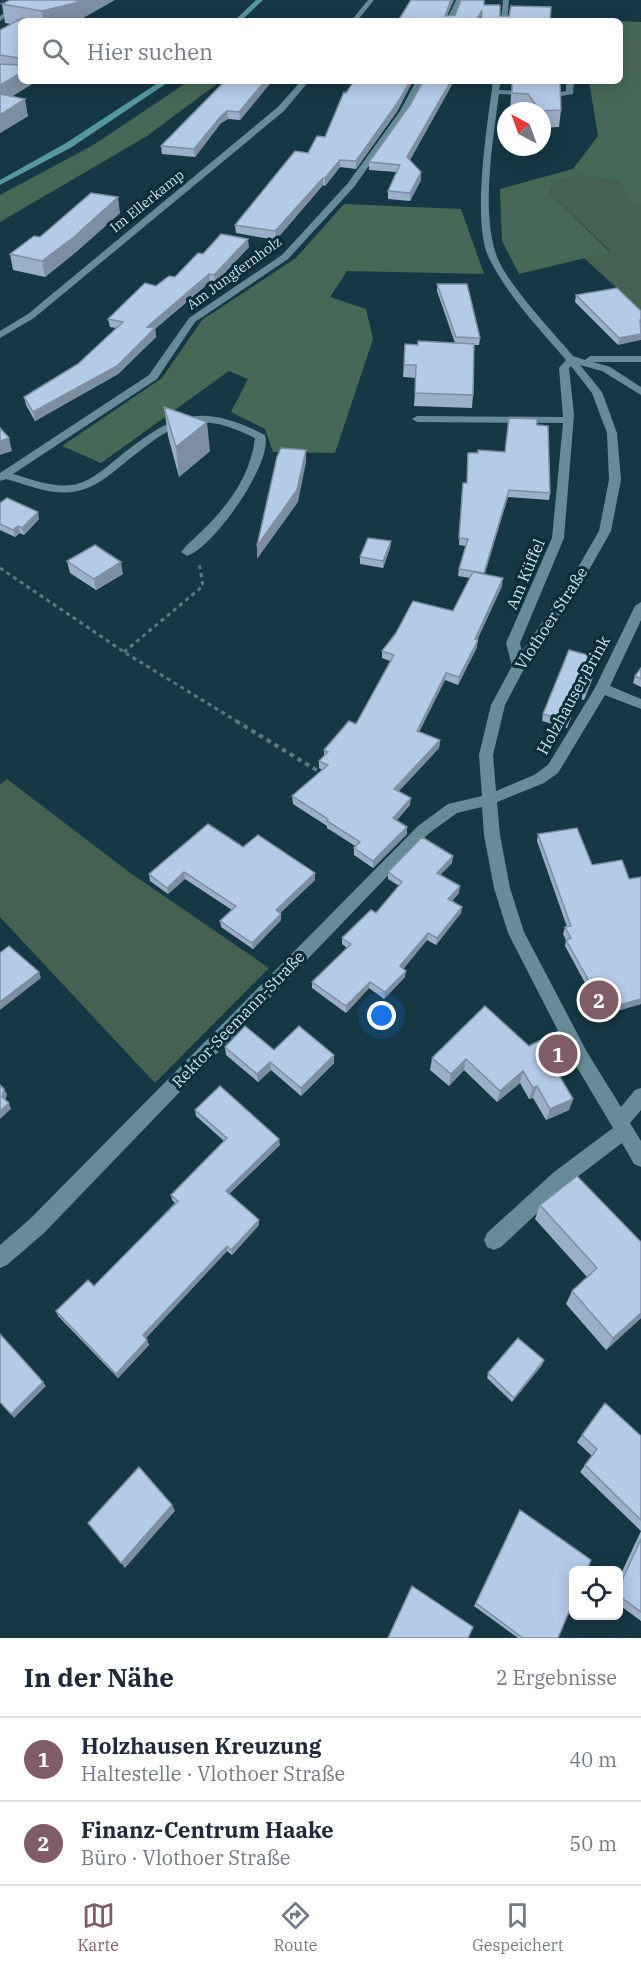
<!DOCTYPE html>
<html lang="de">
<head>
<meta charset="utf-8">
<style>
  :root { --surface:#fff; --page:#f2f2f3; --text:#1f2937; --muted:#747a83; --line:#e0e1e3; --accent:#7f5c66 }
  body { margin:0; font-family:"IBM Plex Serif",serif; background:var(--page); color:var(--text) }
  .controls { position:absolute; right:18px; bottom:18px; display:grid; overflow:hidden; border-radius:9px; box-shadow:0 3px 15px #0003 }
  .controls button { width:54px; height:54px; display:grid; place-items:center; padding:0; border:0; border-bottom:2px solid var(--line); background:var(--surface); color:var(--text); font:30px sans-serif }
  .compass { position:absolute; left:497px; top:102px; width:54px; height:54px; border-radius:50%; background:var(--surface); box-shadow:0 3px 15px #0003; rotate:319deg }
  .you { position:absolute; left:382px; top:1016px; width:21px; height:21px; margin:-15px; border:4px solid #fff; border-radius:50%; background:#1a73e8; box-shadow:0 0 0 9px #1a73e833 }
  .badge { display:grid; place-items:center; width:39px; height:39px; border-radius:50%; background:var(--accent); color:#fff; font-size:20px; font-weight:700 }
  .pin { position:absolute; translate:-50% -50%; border:3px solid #fff; box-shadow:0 2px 6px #0006 }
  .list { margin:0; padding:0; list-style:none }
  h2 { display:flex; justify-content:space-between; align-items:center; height:78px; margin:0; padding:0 24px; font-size:26px }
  h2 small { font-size:20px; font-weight:400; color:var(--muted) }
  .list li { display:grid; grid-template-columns:39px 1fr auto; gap:18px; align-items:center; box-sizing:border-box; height:84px; padding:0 24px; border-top:2px solid var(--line) }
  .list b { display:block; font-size:22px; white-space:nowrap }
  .list p { margin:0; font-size:20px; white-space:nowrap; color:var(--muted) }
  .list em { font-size:20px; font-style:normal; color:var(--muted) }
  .icon { flex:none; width:33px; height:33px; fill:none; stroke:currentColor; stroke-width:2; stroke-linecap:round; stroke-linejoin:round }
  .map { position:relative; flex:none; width:641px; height:1638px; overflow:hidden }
  .search { position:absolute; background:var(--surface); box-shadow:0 3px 15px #0003; left:18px; right:18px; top:18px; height:66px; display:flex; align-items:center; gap:15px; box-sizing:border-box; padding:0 21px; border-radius:9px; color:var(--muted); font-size:22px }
  .sheet { height:246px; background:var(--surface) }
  nav { display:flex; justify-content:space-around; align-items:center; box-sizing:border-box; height:84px; border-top:2px solid var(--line); background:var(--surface); font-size:16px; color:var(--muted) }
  nav a { display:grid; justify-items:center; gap:3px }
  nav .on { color:var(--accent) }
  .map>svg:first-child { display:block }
</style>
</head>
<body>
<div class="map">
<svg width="641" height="1638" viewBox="0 0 641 1638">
  <rect width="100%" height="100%" fill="#153844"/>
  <!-- green -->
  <path fill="#466052" d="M576,175L618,181L634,203L641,206V310L584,258L610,251L550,193L553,184Z
    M7,779L129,872L269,968L155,1083L0,917V785Z"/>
  <!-- forest -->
  <path fill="#476857" d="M620,21L641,22V206L634,204L618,181L576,175L553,184L550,193L610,252L519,274L502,241L500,189L573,169L598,136L589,81H620Z
    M189,81H221L147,136L0,222V195L95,144Z
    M344,204L461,209L484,274L347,271L330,297L366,309L373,339L335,453L273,452L265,429L231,412L248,379L229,371L101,463L62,446L162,378L202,320L296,258Z"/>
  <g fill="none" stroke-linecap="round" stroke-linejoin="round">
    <!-- path-far1 -->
    <path stroke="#5d7a84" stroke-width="3" stroke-dasharray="4 4" stroke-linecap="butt" d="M0,568L124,652L238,722
      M124,652L203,586L199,562"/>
    <!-- path -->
    <path stroke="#5d7a84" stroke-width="4" stroke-dasharray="4.5 4.5" stroke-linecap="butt" d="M236,721L323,774"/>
    <!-- minor -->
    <path fill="#678b98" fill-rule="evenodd" d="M21,0H28L0,21V16Z
      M368,0H374L357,21H351Z
      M456,0H462L452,21H446Z
      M503,0H509L507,21H501Z
      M102,81H112L113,82L109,84Z
      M301,81H309L284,111L34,318L0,338V331L28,314L278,107Z
      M416,81H424L408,111L354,187L288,259L195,322L157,379L13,474C33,480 56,489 77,484C93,480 106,467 119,457C174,413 200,402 265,435C274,462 213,548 187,556L181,552C188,543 197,536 205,528C230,503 251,474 255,438C189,405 169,428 117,469C104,480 91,489 73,492C51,495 27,485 6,479L0,481V473L149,375L189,318L282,255L348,183L400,111Z
      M493,81H501L499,90L555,93L566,91V81H574L573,94L555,97L499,94C493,140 481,210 496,254C505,282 553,332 573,356L585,360L590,356H641V362H593L610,367L641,387V395L602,371L580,365L602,392L617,433L621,480L611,531L585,577L525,667L505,705L493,755L496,791L534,775L548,765L595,688L635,606L641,602V620L610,686L641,699V709L605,695L558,773L544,783L497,802L500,835L510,888L524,932L587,1052L621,1107L635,1090L641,1088V1110L630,1123L641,1141V1167L634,1164L622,1143L568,1184L501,1247L494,1250L487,1247L484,1240L487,1233L554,1172L613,1128L575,1064L508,933L494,888L484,835L482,807L457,813L428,834L44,1233L7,1265L0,1268V1245L30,1219L418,826L448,804L482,796L479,755L491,705L512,666L506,643L552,538L563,423L417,422L412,419L417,416L563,417L559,368L566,360C539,328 507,295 489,258C471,222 488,121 493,81ZM571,366L592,393L607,433L609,480L599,531L573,576L522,652L520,643L564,538L574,415L569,368Z"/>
    <!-- major -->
    <path fill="#55999c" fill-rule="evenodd" d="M256,0H263L241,21H234Z
      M161,81H170L72,147L0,185V180L66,143Z"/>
    <!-- rail casing -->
    <g stroke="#6e8993" stroke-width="3">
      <path id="rail" d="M0,2L2,0"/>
    </g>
    <!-- rail -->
    <use href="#rail" stroke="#092e39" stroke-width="2" stroke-dasharray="7" stroke-linecap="butt"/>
  </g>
  <!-- wall -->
  <path fill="#9bafc8" d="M10,0L78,21H21V81H37L11,97L28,116L0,133V30L11,24L5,23L2,4Z
    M225,81H272L240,120L228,119L221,123L195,157L162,154L161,146Z
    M423,81H454L410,160L421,180L410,201L388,199V191L396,172L369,170V162L410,105Z
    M512,81L561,110L559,127L542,128V111L510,110Z
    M398,110L356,169L340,167L325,186L323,185L276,240L236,233L235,225L308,153L325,137Z
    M120,213L76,252L45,277L13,270L10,254L40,237Z
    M249,247L215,283L210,282L155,329L156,337L118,374L35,421L26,405L24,397L78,364L116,328L110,327L108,319L156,286Z
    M437,284L480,338L479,345H474L473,395L472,408L414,406L416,378L403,377L405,344L418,345L455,343L437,291Z
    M576,295L641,311L618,345L575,302Z
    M164,407L210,451L179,477L168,436Z
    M537,425L550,493L549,500L508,497L484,574L502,586L477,640V647L458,685L445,680L419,732L440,740L439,748L399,791L410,805L397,820L407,834L373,868L354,855V848L355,846L327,828V826L293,804L292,796L322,770L319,768V761L324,756V750L356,724L390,661L382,658V651L453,611L470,578L458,576L459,569L466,546L459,545L462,490L467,483L468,453L505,452Z
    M0,503L39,519L24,535L20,533L15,537L0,530Z
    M391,541L390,548L383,568L360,564V557Z
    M67,561L123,574L96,590L70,573Z
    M598,664L584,700L578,698L567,728L542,721L543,714Z
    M641,668V687L633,683L635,676Z
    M538,834L641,1004L610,1013L597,1005L565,946L566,940L563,934L565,927H567L537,841Z
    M243,847L315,880L280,913L281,920L253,949L221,927L220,921L232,910L185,879L168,894L150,881L149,874Z
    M452,863L440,875L459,893L452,901L462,907L461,913L436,945L427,940L403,969L405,977L384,999L369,988L346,1013L312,988V982L347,948L342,944V938L376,913L399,886L388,879V872Z
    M485,1006L573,1099L569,1110L546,1120L533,1098L529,1099L520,1083L497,1102L464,1070L449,1086L430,1070L432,1058Z
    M225,1047L274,1050L334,1055V1063L301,1096L271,1070L258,1082L226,1055Z
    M195,1110L280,1145L229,1194L259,1225L232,1255L227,1251L146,1338L149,1345L118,1378L58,1316L56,1311L94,1286L175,1203L172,1200L171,1195L224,1141L196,1116Z
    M577,1176L641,1318L606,1350L566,1304L572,1291L587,1277L535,1219L540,1205Z
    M544,1360L542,1365L512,1402L487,1378L488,1373Z
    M605,1403L641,1436V1621L618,1604V1580L641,1531L580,1472L592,1456L577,1442Z
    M520,1510L558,1638H518L474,1606Z"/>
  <!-- shaded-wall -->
  <path fill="#7e8ea2" d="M80,0H115L78,21H43L42,11Z
    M451,0H454L445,21V16Z
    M482,10L481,16L479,21H476Z
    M21,73V81H37L0,103V85Z
    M265,81H272L240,120L239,112Z
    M410,81H413L398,110L356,169V161Z
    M451,81H454L407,165V157Z
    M25,99L28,116L0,133V115Z
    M227,111L228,119L221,123L195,157L194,149L221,116Z
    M340,160V167L325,186V178Z
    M421,172V180L410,201V193Z
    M323,178V185L276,240L275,231Z
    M118,197L120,213L76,252L45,277L42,261Z
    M248,239L249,247L215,283L214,275Z
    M209,274L210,282L155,329L156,337L118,374L35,421L33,412L147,327Z
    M641,334V340L618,345L619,338Z
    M207,422L210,451L179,477L176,447Z
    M9,438L12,451L0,455V441Z
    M306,450V462L298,502L257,559V546Z
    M509,490L508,497L483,580L484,573Z
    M38,512L39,519L24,535L22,528Z
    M18,526L20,533L15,537L13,530Z
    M391,541L390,548L383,568V561Z
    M121,562L123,574L96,590L94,579Z
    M503,578L502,586L474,647L475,639Z
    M478,640L477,647L458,685L459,677Z
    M599,658L598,664L584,700L586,693Z
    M446,673L445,680L416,738L417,731Z
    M580,691L578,698L567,728L569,721Z
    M440,740L439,748L394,796V789Z
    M411,798L410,805L392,825L393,818Z
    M407,827V834L373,868V861Z
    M453,856L452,863L436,879L437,873Z
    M184,872L185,879L168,894L167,888Z
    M315,873V880L276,917V910Z
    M460,886L459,893L447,906L448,899Z
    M462,907L461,913L436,945L437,938Z
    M281,914V920L253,949L252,943Z
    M428,933L427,940L400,973V966Z
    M406,971L405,977L384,999L385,992Z
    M39,972L41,978L0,1010V1002Z
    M370,982L369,988L346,1013V1006Z
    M641,999V1004L610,1013L612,1007Z
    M334,1055V1063L301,1096V1088Z
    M466,1059L464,1070L449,1086L451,1074Z
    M270,1062L271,1070L258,1082L257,1074Z
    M523,1071L520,1083L497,1102L500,1091Z
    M537,1086L533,1098L529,1099L533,1088Z
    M4,1089L7,1094L5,1103L2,1097Z
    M573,1099L569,1110L546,1120L550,1109Z
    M9,1103L11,1109L0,1119V1111Z
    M279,1139L280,1145L227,1196L226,1191Z
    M259,1220V1225L232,1255L231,1250Z
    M227,1246V1251L144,1340L143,1335Z
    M641,1313V1318L606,1350L613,1338Z
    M147,1340L149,1345L118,1378L116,1374Z
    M544,1360L542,1365L512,1402L514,1398Z
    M43,1382L46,1386L14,1418L11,1414Z
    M172,1505L175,1511L125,1568L121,1563Z"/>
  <!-- building -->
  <path fill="#b4cbe8" stroke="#7e8ea2" stroke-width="1.5" d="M10,0H80L75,3L42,11L2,4Z
    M411,0H451L445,16L455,15L461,0H484V5H500V16H509L511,6L551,7L550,21H481L482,10L476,21H398Z
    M22,18L37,21H21V73L0,85V64L20,65L18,58L0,55V30Z
    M225,81H265L239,112L227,111L221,116L194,149L161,146Z
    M354,81H410L398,102L356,161L340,160L325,178H323L275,231L235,225L295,151L308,153L317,136L325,137L344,92L346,93Z
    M423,81H451L407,157L421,172L410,193L388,191L400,165L369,162L410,105Z
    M512,81L560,83L561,110L540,111L528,94L512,93Z
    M522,81H558V82Z
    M0,94L25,99L0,115Z
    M91,193L118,197L74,237L42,261L10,254L34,236L40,237Z
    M221,234L248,239L214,275L209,274L147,327L155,328L117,366L33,412L24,397L78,364L123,322L108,319L145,283L156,286L169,276L175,277L198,253L203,254Z
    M437,284H467L480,338L456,337Z
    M617,288L641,311V320H640L641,334L619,338L576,295Z
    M418,341L474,344L473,395L415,393L416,365H404L405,344L418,345Z
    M164,407L207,422L176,447Z
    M509,418L537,419V425L548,426L550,493L509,490L484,573L459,569L468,539L459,538L463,483H467L468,453H478V450L505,452Z
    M0,428L9,438L0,441Z
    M281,448L306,450L297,490L257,546L277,457Z
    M7,498L38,512L22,528L18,526L13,530L0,524V503Z
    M368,538L391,541L383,561L360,557Z
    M95,545L121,562L94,579L67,561Z
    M473,572L503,578L475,639L478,640L459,677L446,673L417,731L440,740L394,789L411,798L393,818L407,827L373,861L354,848L360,842L327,821L328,819L292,796L328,765L319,761L328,752L324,750L349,721L356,724L394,655L382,651L396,633L413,601L453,611Z
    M569,650L599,658L586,693L580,691L569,721L543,714Z
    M641,668V679L635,676Z
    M208,824L243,847L258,835L315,873L276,910L281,914L252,943L220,921L236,906L184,872L167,888L149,874Z
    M577,828L592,865L622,860L629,879L641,877V999L612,1007L599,999L566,940L571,938L565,927L571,926L538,834Z
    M422,837L453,856L437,873L460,886L448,899L462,907L437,938L428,933L400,966L406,971L385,992L370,982L346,1006L312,982L351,944L342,938L371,910L376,913L402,882L388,872Z
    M9,946L39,972L0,1002V953Z
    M485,1006L529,1046L539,1041L573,1099L550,1109L537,1086L533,1088L523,1071L500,1091L466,1059L451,1074L432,1058Z
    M245,1026L274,1050L299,1026L334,1055L301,1088L270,1062L257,1074L225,1047Z
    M0,1085L4,1089L2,1097L9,1103L0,1111Z
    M220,1086L279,1139L226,1191L259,1220L231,1250L227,1246L143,1335L147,1340L116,1374L56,1311L88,1280L94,1286L178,1201L171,1195L227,1138L195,1110Z
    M577,1176L641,1242V1313L613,1338L572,1291L597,1268L540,1205Z
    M0,1334L43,1382L11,1414L0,1402Z
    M518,1338L544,1360L514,1398L488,1373Z
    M605,1403L641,1436V1520L585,1465L597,1449L582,1435Z
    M139,1467L172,1505L121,1563L88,1523Z
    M520,1510L591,1560L587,1570H573V1602L558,1638H523L476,1603Z
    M641,1539V1612L618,1595V1589Z
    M412,1586L473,1627L468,1638H388Z"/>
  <g text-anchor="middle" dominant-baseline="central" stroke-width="6" stroke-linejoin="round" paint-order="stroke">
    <!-- far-street labels -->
    <g font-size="14" fill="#cee1e8" stroke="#092e39">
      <text transform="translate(147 201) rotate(-39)">Im Ellerkamp</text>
      <text transform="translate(234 273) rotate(-36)">Am Jungfernholz</text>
    </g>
    <!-- street labels -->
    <g font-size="16" fill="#cee1e8" stroke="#092e39">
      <text transform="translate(525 574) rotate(-67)">Am Küffel</text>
      <text transform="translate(551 618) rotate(-57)">Vlothoer Straße</text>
      <text transform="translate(573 695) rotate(-61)">Holzhauser Brink</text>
      <text transform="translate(238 1019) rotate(-46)">Rektor-Seemann-Straße</text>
    </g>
  </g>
</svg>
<div class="controls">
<button><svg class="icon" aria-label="locate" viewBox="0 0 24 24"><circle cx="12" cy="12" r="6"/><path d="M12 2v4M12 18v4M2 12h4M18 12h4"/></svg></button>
</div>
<svg class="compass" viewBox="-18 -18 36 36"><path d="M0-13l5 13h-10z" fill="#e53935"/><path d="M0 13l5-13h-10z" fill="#747a83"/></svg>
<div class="you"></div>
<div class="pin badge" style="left:558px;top:1054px">1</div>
<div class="pin badge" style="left:599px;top:1000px">2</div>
<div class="search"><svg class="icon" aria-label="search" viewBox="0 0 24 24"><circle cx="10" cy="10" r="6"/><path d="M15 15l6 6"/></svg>Hier suchen</div>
</div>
<section class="sheet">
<h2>In der Nähe<small>2 Ergebnisse</small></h2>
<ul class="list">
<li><span class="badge">1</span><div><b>Holzhausen Kreuzung</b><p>Haltestelle · Vlothoer Straße</p></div><em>40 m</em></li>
<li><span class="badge">2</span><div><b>Finanz-Centrum Haake</b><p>Büro · Vlothoer Straße</p></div><em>50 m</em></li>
</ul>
</section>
<nav>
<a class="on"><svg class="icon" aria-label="map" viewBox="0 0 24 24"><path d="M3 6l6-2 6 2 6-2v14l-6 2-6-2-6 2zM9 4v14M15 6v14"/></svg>Karte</a>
<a><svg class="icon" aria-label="directions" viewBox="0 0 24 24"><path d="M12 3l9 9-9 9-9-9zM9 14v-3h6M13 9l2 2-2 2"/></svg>Route</a>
<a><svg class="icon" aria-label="saved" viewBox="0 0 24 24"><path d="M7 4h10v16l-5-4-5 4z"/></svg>Gespeichert</a>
</nav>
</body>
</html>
